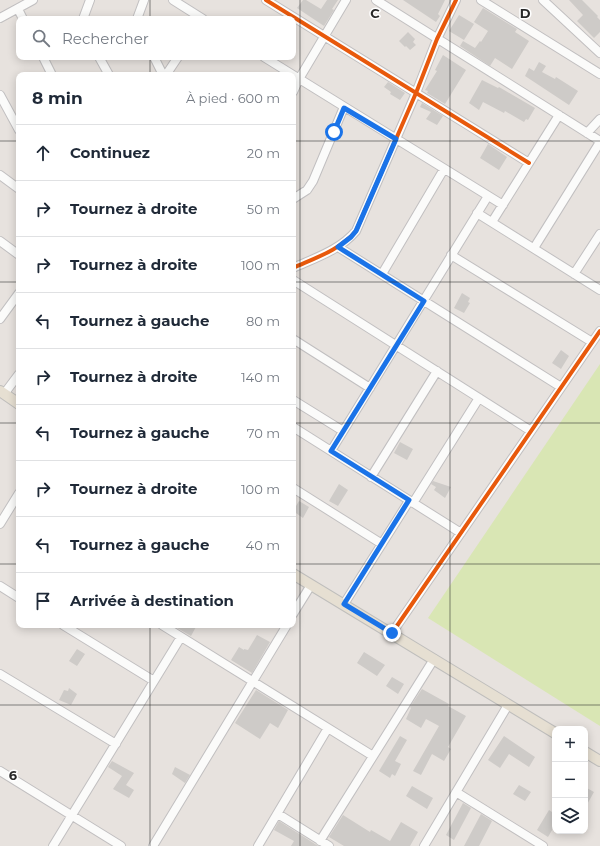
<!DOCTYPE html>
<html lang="fr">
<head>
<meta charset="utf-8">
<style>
  :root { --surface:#fff; --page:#f2f2f3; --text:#1f2937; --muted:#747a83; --line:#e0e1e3 }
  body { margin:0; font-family:Montserrat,sans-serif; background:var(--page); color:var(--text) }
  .controls { position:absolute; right:12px; bottom:12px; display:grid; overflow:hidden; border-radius:8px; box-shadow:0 2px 10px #0003 }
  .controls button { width:36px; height:36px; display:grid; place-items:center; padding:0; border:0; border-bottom:1px solid var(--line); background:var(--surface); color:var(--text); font:20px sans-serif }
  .stop { position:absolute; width:12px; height:12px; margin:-9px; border:3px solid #1a73e8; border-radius:50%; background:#fff }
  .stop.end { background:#1a73e8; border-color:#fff; box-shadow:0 1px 4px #0008 }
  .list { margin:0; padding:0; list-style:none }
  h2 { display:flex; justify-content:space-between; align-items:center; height:52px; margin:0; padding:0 16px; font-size:17px }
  h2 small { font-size:13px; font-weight:400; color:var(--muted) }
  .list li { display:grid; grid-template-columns:26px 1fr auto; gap:12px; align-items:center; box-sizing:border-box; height:56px; padding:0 16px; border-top:1px solid var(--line) }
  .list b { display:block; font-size:15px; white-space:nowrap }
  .list em { font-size:13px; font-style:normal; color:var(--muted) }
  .icon { flex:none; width:22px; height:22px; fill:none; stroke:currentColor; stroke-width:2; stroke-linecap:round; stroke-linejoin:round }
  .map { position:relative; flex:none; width:600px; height:846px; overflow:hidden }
  .search { position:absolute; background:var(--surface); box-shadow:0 2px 10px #0003; left:16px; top:16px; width:280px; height:44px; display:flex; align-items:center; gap:10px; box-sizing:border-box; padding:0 14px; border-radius:8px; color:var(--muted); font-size:15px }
  .panel { position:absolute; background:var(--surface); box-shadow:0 2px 10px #0003; left:16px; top:72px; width:280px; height:556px; border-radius:8px }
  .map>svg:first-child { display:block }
</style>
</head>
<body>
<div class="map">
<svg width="600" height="846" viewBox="0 0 600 846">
  <rect width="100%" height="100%" fill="#e7e2de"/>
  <!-- pitch -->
  <path fill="#d9e6b4" d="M600,364V726L428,618Z"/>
  <!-- building -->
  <path fill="#cecbc8" d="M303,0H306L321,9L327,0H338L332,9L334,10L324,26L297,8Z
    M403,0H445L438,14L440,16L436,22Z
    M569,0H582L598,16L597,17L600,20V32L594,38L577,21L583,15Z
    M483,8L517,29L515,32L529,41L512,69L495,58L490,66L460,46L463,41L475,48L480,41L481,42L488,31L474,22Z
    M459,15L474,24L464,40L449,31Z
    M408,32L415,39L413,42L416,45L410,50L406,46L405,47L399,41Z
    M443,55L466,70L445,104L427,93L428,91L425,90L437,71L435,70Z
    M539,62L546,66L542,72L555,79L556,77L578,91L569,105L525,76L529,68L534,71Z
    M482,80L498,88L499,87L535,108L528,120L526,119L524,122L505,111L504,113L483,102L479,110L469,103Z
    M388,82L405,93L400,100L390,94L391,92L384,87Z
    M422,103L443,116L437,125L426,119L431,112L420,107Z
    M488,144L507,157L499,170L480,158Z
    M462,293L470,298L468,302L470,303L464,313L454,308Z
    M561,350L569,356L561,369L552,363Z
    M400,442L413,449L407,460L394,453Z
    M433,481L451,487L445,498L434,490L436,487L431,484Z
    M339,484L348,490L338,506L329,501Z
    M299,501L309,507L303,518L293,511Z
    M172,625H197L191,636Z
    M257,635L270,642L252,673L231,660L239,647L244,650V649L248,650Z
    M77,649L85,654L77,666L69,661Z
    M364,652L385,665L377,676L357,663Z
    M392,677L404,684L398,694L386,686Z
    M69,688L77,694L71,705L59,700L64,690L68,691Z
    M422,689L449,704L448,706L466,716L448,747L451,749L444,761L432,754L421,775L413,771L439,726L426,719L421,728L406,719L411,708L410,707Z
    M256,690L288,710L278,728L270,723L260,739L235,723Z
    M400,736L407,740L395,761L401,764L395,776L392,774L390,778L379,771Z
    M504,736L535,757L529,767L509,754L500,768L488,760Z
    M112,761L134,773L126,785L134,790L129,798L113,789L122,776L108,767Z
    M175,767L190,775L185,783L172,774Z
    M519,785L531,792L525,801L513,794Z
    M412,786L433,798L427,809L406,796Z
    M585,787L594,792L585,808Z
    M463,803L471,808L454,840L446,835Z
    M549,810L555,814V825L548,837L537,830Z
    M481,814L492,821L479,846H464Z
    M343,815L370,832L371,830L390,841L401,822L418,832L410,846H344L329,837Z
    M279,821L315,844L318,846H291L294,841L274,830Z"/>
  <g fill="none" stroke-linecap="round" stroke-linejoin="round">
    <!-- minor casing -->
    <g stroke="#c1bfc0" stroke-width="10">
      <path id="minor" d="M173,0L203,19
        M266,0L529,163
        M376,0L600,141
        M481,0L600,74
        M543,0L600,53
        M18,9L23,19
        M0,18L33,0
        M83,19L90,0
        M137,19L144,0
        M43,57L52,75
        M99,57L109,75
        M154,57L163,75
        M264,57L293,75
        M166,75L178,57
        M293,75L503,205
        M293,92L299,79L346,0
        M0,95L19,130
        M587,133L600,119
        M0,175L19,189
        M293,199L307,190L313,181L344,107
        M477,213L600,290
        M492,222L559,115
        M0,241L19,255
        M338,247L561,387
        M534,248L600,142
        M451,255L592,342
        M293,268C315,258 340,250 356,231L416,93L437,39L456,0
        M382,274L444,169
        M574,274L600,234
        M293,280L531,431
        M0,319L19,293
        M293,339L370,388
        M4,394L19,374
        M293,400L343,431
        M293,427L461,533
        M331,451L488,196
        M371,477L437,371
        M293,488L382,544
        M413,503L479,398
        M0,524L19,493
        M0,586L19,598
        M344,604L409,501
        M293,614L311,585
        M63,625L154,681
        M162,625L373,756
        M392,633L600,331
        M0,674L116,744
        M0,771L121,846
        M456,792L543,846
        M278,814L329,846
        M320,841L434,659
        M53,846L181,637
        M153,846L287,625
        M258,846L328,728
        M424,846L508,705"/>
    </g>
    <!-- major casing -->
    <g stroke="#bfbebc" stroke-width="12">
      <path id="major" d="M0,391L19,404
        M293,574L555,733
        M585,752L600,761"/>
    </g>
    <!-- minor -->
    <use href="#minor" stroke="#fbfbfa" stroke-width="8"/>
    <!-- major -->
    <use href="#major" stroke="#e6dfd2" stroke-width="10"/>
    <!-- cycleway casing -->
    <g stroke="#fff" stroke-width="6">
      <path id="cycleway" d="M266,0L529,163
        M293,268C315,258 340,250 356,231L416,93L437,39L456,0
        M392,633L600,331"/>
    </g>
    <!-- cycleway -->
    <use href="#cycleway" stroke="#e8590c" stroke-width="4"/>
  </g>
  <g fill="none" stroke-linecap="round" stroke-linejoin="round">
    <!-- route -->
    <path stroke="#1a73e8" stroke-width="5" d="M334,132L344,108L396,139L356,231L351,237L338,247L424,301L331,451L409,500L344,604L392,633"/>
  </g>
  <!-- grid -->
  <path fill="none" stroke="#292929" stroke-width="1" stroke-opacity="0.55" d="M150,0V19M300,0V846M450,0V846M150,57V75M0,141H19M293,141H600M0,282H19M293,282H600M0,423H19M293,423H600M0,564H19M293,564H600M150,625V846M0,705H600"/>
  <g font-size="13" text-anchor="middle" font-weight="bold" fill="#292929" stroke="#fff" stroke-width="3" stroke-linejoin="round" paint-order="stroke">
    <text x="375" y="18">C</text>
    <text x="525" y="18">D</text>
    <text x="13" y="780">6</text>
  </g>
</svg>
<div class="controls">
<button>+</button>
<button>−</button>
<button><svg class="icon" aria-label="layers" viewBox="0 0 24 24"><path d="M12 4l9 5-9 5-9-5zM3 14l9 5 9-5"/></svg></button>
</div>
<div class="stop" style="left:334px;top:132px"></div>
<div class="stop end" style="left:392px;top:633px"></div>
<div class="search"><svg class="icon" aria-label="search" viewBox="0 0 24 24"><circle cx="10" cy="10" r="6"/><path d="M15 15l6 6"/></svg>Rechercher</div>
<section class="panel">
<h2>8 min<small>À pied · 600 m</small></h2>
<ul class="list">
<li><svg class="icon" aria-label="ahead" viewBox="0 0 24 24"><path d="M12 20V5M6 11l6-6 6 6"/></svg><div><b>Continuez</b></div><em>20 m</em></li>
<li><svg class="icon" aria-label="right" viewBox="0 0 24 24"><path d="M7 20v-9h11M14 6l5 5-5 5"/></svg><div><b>Tournez à droite</b></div><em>50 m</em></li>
<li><svg class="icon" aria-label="right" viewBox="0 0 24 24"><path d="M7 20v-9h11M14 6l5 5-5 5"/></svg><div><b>Tournez à droite</b></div><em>100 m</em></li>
<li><svg class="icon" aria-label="left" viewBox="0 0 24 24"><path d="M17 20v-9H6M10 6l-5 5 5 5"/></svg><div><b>Tournez à gauche</b></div><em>80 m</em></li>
<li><svg class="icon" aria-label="right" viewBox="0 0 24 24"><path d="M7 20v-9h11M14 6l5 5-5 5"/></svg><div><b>Tournez à droite</b></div><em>140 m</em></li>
<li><svg class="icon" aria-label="left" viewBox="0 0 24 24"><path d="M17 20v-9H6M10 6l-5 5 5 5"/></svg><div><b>Tournez à gauche</b></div><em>70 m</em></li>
<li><svg class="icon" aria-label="right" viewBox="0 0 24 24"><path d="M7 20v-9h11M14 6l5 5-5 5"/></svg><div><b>Tournez à droite</b></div><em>100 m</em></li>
<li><svg class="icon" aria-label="left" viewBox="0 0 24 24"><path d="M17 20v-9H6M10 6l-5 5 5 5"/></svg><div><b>Tournez à gauche</b></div><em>40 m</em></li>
<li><svg class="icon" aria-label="arrive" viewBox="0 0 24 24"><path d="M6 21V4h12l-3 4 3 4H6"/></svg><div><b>Arrivée à destination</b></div></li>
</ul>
</section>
</div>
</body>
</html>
